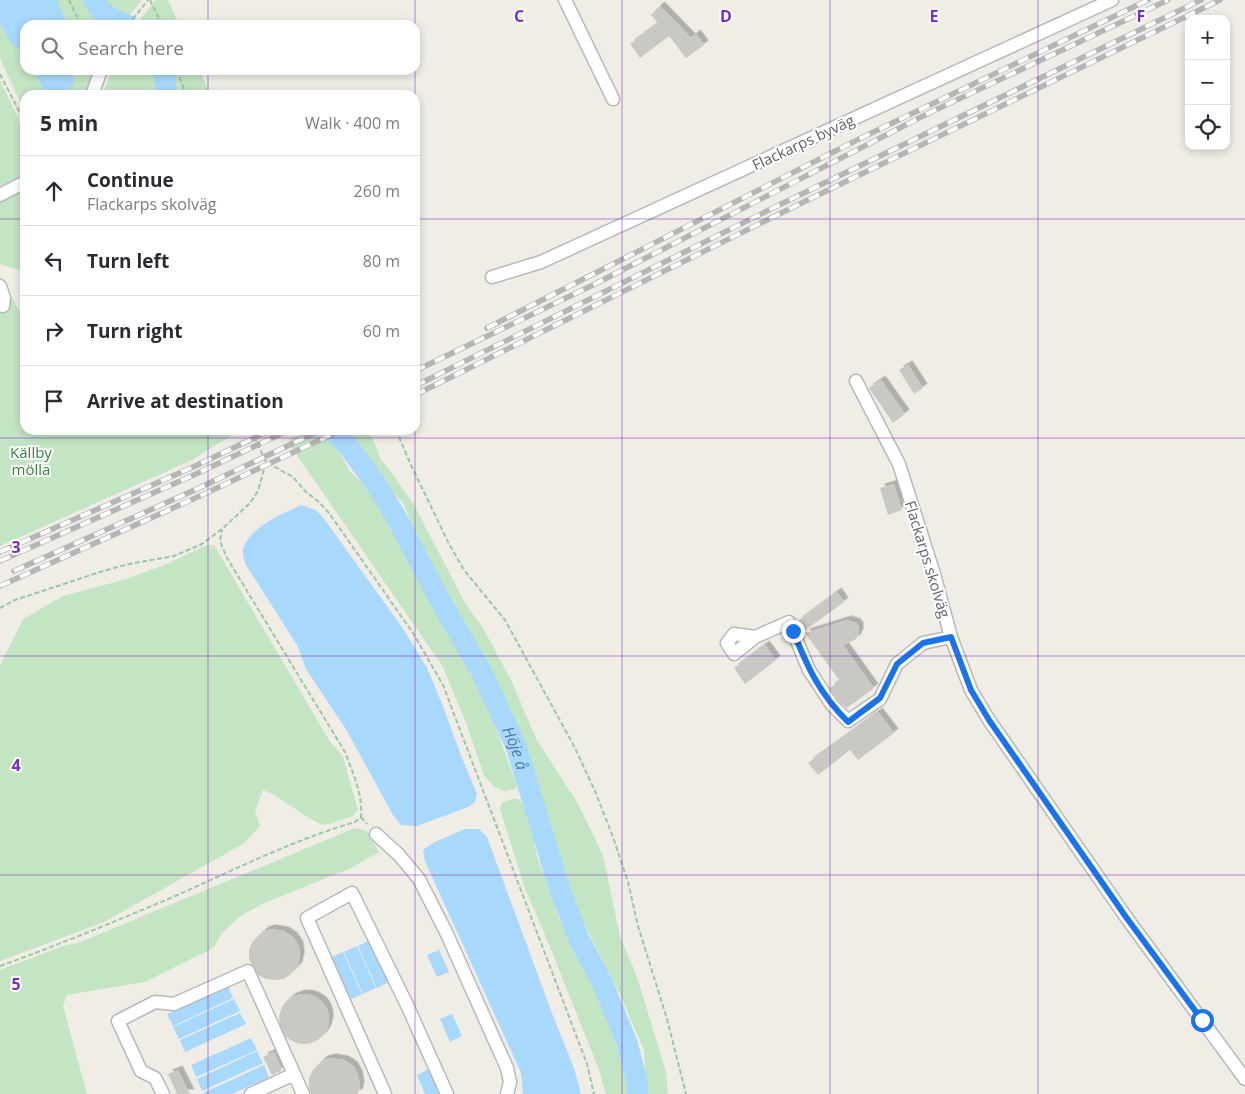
<!DOCTYPE html>
<html lang="en">
<head>
<meta charset="utf-8">
<style>
  :root { --surface:#fff; --page:#f7f7f7; --text:#2b2b33; --muted:#7c7c81; --line:#e1e1e2 }
  body { margin:0; font-family:"Open Sans",sans-serif; background:var(--page); color:var(--text) }
  .controls { position:absolute; right:15px; top:15px; display:grid; overflow:hidden; border-radius:10px; box-shadow:0 2px 8px #0003 }
  .controls button { width:45px; height:45px; display:grid; place-items:center; padding:0; border:0; border-bottom:1px solid var(--line); background:var(--surface); color:var(--text); font:25px sans-serif }
  .stop { position:absolute; width:15px; height:15px; margin:-11px; border:4px solid #1a73e8; border-radius:50%; background:#fff }
  .stop.end { background:#1a73e8; border-color:#fff; box-shadow:0 1px 5px #0008 }
  .list { margin:0; padding:0; list-style:none }
  h2 { display:flex; justify-content:space-between; align-items:center; height:65px; margin:0; padding:0 20px; font-size:21px }
  h2 small { font-size:16px; font-weight:400; color:var(--muted) }
  .list li { display:grid; grid-template-columns:32px 1fr auto; gap:15px; align-items:center; box-sizing:border-box; height:70px; padding:0 20px; border-top:1px solid var(--line) }
  .list b { display:block; font-size:19px; white-space:nowrap }
  .list p { margin:0; font-size:16px; white-space:nowrap; color:var(--muted) }
  .list em { font-size:16px; font-style:normal; color:var(--muted) }
  .icon { flex:none; width:28px; height:28px; fill:none; stroke:currentColor; stroke-width:2; stroke-linecap:round; stroke-linejoin:round }
  .map { position:relative; flex:none; width:1245px; height:1094px; overflow:hidden }
  .search { position:absolute; background:var(--surface); box-shadow:0 2px 8px #0003; left:20px; top:20px; width:400px; height:55px; display:flex; align-items:center; gap:12px; box-sizing:border-box; padding:0 18px; border-radius:15px; color:var(--muted); font-size:19px }
  .panel { position:absolute; background:var(--surface); box-shadow:0 2px 8px #0003; left:20px; top:90px; width:400px; height:345px; border-radius:15px }
  .map>svg:first-child { display:block }
</style>
</head>
<body>
<div class="map">
<svg width="1245" height="1094" viewBox="0 0 1245 1094">
  <defs>
    <filter id="shadow"><feDropShadow dx="4.5" dy="-4.5" stdDeviation="0" flood-color="#0004"/></filter>
  </defs>
  <rect width="100%" height="100%" fill="#efede5"/>
  <!-- green -->
  <path fill="#c3e5c3" d="M57,0H142L122,25H68Z
    M156,0H168L179,25H145L140,20Z
    M0,23L10,42L24,54L25,70H32L42,86L41,95H25V113L0,58Z
    M73,70H98L89,95H66L74,83Z
    M112,70H153L156,82L155,95H102Z
    M173,70H199L211,95H173Z
    M0,80L18,118L25,143V175L0,186Z
    M23,188L25,189V268L19,270L0,264V201Z
    M0,276L25,321V430H240L192,460L0,546Z
    M310,430L323,438L333,441L350,472L372,491L378,504L390,518L405,555L464,656L491,714L517,786L515,789L504,791L494,787L484,775L466,723L443,667L290,445L289,439Z
    M340,430H366L373,439L381,460L391,472L413,503L465,603L483,628L512,682L536,739L577,802L603,855L620,937L636,974L661,1055L666,1072L668,1094H647L644,1050L618,990L570,896L545,812L505,704L462,619L434,576L403,503L366,463Z
    M207,545H214L329,740L343,757L358,810L353,816L332,823L322,825L304,815L276,796L263,790L255,811L260,826L243,844L104,922L0,961V665L23,619L63,596L123,580L167,564Z
    M513,799H519L527,810L537,856L559,918L600,1002L619,1053L629,1094H606L598,1067L548,942L524,886L500,809L502,802Z
    M355,828L367,831L379,852L351,868L262,904L239,917L222,933L213,948L145,982L67,995L63,1006L87,1094H0V970L63,946L78,943Z"/>
  <!-- water -->
  <path fill="#a8d8fc" d="M0,0H57L68,25H25V55L10,42L0,23Z
    M32,70H73L74,83L66,95H41L42,86Z
    M301,505L316,510L325,520L404,630L427,668L441,701L462,758L477,794L475,802L468,807L417,826L401,825L393,815L347,731L306,669L297,645L246,565C244,559 241,552 244,546C254,525 282,514 301,505Z
    M465,829H479L487,837L553,1016L574,1068L581,1094H523L521,1073L425,861L423,850L433,843Z
    M370,940L389,982L377,988L358,946Z
    M357,946L376,988L363,994L344,952Z
    M439,950L449,972L437,977L427,955Z
    M343,952L362,994L349,1000L330,958Z
    M228,986L233,998L173,1026L167,1014Z
    M234,999L240,1011L179,1039L173,1027Z
    M240,1013L246,1024L185,1052L180,1040Z
    M452,1014L462,1036L450,1042L440,1019Z
    M251,1038L257,1050L196,1077L191,1065Z
    M257,1051L263,1063L202,1091L197,1079Z
    M264,1065L269,1077L232,1094H204L203,1093Z
    M429,1069L441,1094H425L417,1075Z"/>
  <g fill="none" stroke-linecap="round" stroke-linejoin="round">
    <!-- river -->
    <g stroke="#a8d8fc" stroke-width="21">
      <path d="M94,0C102,14 112,19 127,25"/>
      <path d="M164,70L166,89L164,95"/>
      <path id="s1" d="M332,430L348,446L376,484L395,515L442,604L481,671L516,746L559,887L579,939L602,982L627,1043L636,1077L638,1094"/>
    </g>
  </g>
  <!-- building -->
  <path fill="#cac8c2" filter="url(#shadow)" d="M660,6L691,38L696,34L704,45L686,58L669,36L640,58L630,44L658,23L651,15Z
    M908,365L923,388L914,394L899,370Z
    M881,380L905,414L893,423L869,388Z
    M894,484L902,510L888,515L880,488Z
    M837,592L844,602L804,631L798,621Z
    M847,620L856,623L859,627V633L856,639L843,645L874,688L847,708L838,700L830,688L840,681L805,633Z
    M765,645L776,660L745,684L734,668Z
    M878,712L894,733L858,760L850,750L818,775L808,763Z
    M271,929L284,931L293,937L299,946L300,957L298,966L292,973L284,979L276,980L266,979L258,975L249,959V949L253,941L264,931Z
    M279 1019a25 25 0 1 1 50 0a25 25 0 1 1-50 0Z
    M274,1052L282,1070L272,1075L263,1057Z
    M331,1058L344,1060L353,1066L358,1075L360,1086L358,1094H311L309,1087V1078L313,1070L323,1060Z
    M178,1070L190,1094H177L168,1074Z"/>
  <g fill="none" stroke-linecap="round" stroke-linejoin="round">
    <!-- minor casing -->
    <g stroke="#b6b8bc" stroke-width="15">
      <path id="minor" d="M565,0L613,99
        M92,95L101,70
        M0,195L25,182
        M492,277L541,262L1112,0
        M0,286L4,298L3,306
        M856,381L899,464L934,574L951,637L971,690L989,720L1126,917L1245,1079
        M755,637L734,654L727,643L734,634L755,637L789,622L809,670L832,705L848,721L880,699L897,664L923,643L951,637
        M376,834L399,855L419,879L446,932L507,1068L510,1082L507,1094
        M163,1094L155,1078L141,1071L118,1021L155,1002L174,1004L248,971L303,1094
        M251,1094L294,1074
        M385,1094L307,918L352,893L407,1005L447,1094"/>
    </g>
    <!-- path -->
    <path stroke="#9cc6a8" stroke-width="2" stroke-dasharray="5 2.5" stroke-linecap="butt" d="M69,0L81,25
      M150,0L162,25
      M128,25L148,0
      M177,70L186,95
      M0,74L20,113L25,128
      M251,430L266,462L293,477L305,491L319,502L329,513L413,633L443,685L587,1064L594,1094
      M396,430L410,463L449,544L464,570L505,620L574,746L595,791L613,837L628,882L638,926L667,1019L686,1094
      M0,608L15,600L103,571L129,564L174,556L202,544L222,529L250,503L258,491L266,462
      M361,817L367,824
      M0,966C56,946 111,923 166,900C228,873 290,841 355,822L361,817C363,795 353,773 345,752L227,558L220,541L222,529"/>
    <!-- minor -->
    <use href="#minor" stroke="#fff" stroke-width="12"/>
    <!-- rail casing -->
    <g stroke="#b4b5b5" stroke-width="5.5">
      <path id="rail" d="M487,328L857,140L1148,0
        M415,371L595,284L929,113L1168,0
        M415,386L775,207L1201,0
        M415,395L779,214L1220,0
        M0,552L193,467L271,430
        M0,561L196,474L289,430
        M14,571L199,488L321,430
        M0,586L202,495L341,430"/>
    </g>
    <!-- rail -->
    <use href="#rail" stroke="#fff" stroke-width="4" stroke-dasharray="11" stroke-linecap="butt"/>
  </g>
  <g fill="none" stroke-linecap="round" stroke-linejoin="round">
    <!-- route -->
    <path stroke="#1a73e8" stroke-width="6" d="M793,631C808,668 819,693 848,722L880,698L897,664L923,643L951,637L971,690L989,720L1126,917L1202,1020"/>
  </g>
  <!-- grid -->
  <path fill="none" stroke="#7b2cbf" stroke-width="1" stroke-opacity="0.55" d="M208,0V25M415,0V25M622,0V1094M830,0V1094M1038,0V1094M415,25V70M208,70V95M415,70V95M415,95V430M0,219H25M415,219H1245M208,430V1094M415,430V1094M0,438H1245M0,656H1245M0,875H1245"/>
  <g text-anchor="middle" dominant-baseline="central" stroke-width="4" stroke-linejoin="round" paint-order="stroke">
    <!-- street labels -->
    <g font-size="15" fill="#5d6165" stroke="#fff">
      <text transform="translate(803 142) rotate(-25)">Flackarps byväg</text>
      <text transform="translate(928 559) rotate(73)">Flackarps skolväg</text>
    </g>
    <!-- park labels -->
    <g font-size="15" fill="#37823a" stroke="#fff">
      <text x="31" y="452">Källby<tspan x="31" dy="17">mölla</tspan></text>
    </g>
    <!-- water labels -->
    <g font-size="16" font-style="italic" fill="#4579ae" stroke="#fff">
      <text stroke="none"><textPath href="#s1" startOffset="369">Höje å</textPath></text>
    </g>
  </g>
  <g font-size="16" text-anchor="middle" font-weight="bold" fill="#7b2cbf" stroke="#fff" stroke-width="4" stroke-linejoin="round" paint-order="stroke">
    <text x="519" y="22">C</text>
    <text x="726" y="22">D</text>
    <text x="934" y="22">E</text>
    <text x="1141" y="22">F</text>
    <text x="16" y="553">3</text>
    <text x="16" y="771">4</text>
    <text x="16" y="990">5</text>
  </g>
</svg>
<div class="controls">
<button>+</button>
<button>−</button>
<button><svg class="icon" aria-label="locate" viewBox="0 0 24 24"><circle cx="12" cy="12" r="6"/><path d="M12 2v4M12 18v4M2 12h4M18 12h4"/></svg></button>
</div>
<div class="stop" style="left:1202px;top:1020px"></div>
<div class="stop end" style="left:793px;top:631px"></div>
<div class="search"><svg class="icon" aria-label="search" viewBox="0 0 24 24"><circle cx="10" cy="10" r="6"/><path d="M15 15l6 6"/></svg>Search here</div>
<section class="panel">
<h2>5 min<small>Walk · 400 m</small></h2>
<ul class="list">
<li><svg class="icon" aria-label="ahead" viewBox="0 0 24 24"><path d="M12 20V5M6 11l6-6 6 6"/></svg><div><b>Continue</b><p>Flackarps skolväg</p></div><em>260 m</em></li>
<li><svg class="icon" aria-label="left" viewBox="0 0 24 24"><path d="M17 20v-9H6M10 6l-5 5 5 5"/></svg><div><b>Turn left</b></div><em>80 m</em></li>
<li><svg class="icon" aria-label="right" viewBox="0 0 24 24"><path d="M7 20v-9h11M14 6l5 5-5 5"/></svg><div><b>Turn right</b></div><em>60 m</em></li>
<li><svg class="icon" aria-label="arrive" viewBox="0 0 24 24"><path d="M6 21V4h12l-3 4 3 4H6"/></svg><div><b>Arrive at destination</b></div></li>
</ul>
</section>
</div>
</body>
</html>
